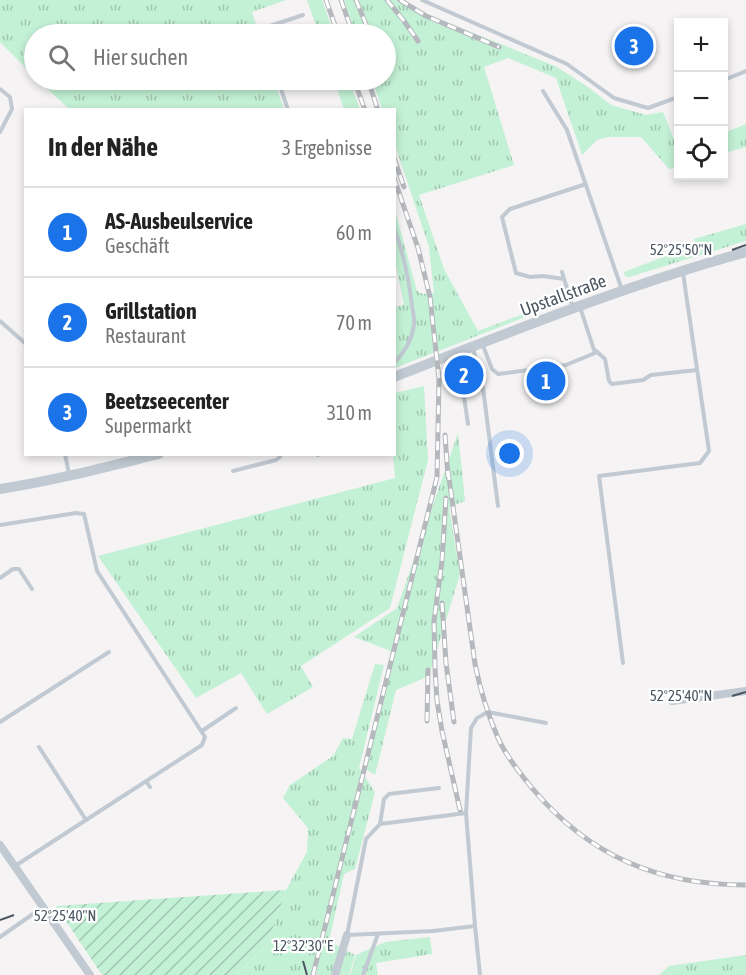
<!DOCTYPE html>
<html lang="de">
<head>
<meta charset="utf-8">
<style>
  :root { --surface:#fff; --page:#f6f6f6; --text:#222; --muted:#767676; --line:#e0e0e0; --accent:#1a73e8 }
  body { margin:0; font-family:"Asap Condensed",sans-serif; background:var(--page); color:var(--text) }
  .controls { position:absolute; right:18px; top:18px; display:grid; overflow:hidden; border-radius:0px; box-shadow:0 3px 9px #0003 }
  .controls button { width:54px; height:54px; display:grid; place-items:center; padding:0; border:0; border-bottom:2px solid var(--line); background:var(--surface); color:var(--text); font:30px sans-serif }
  .you { position:absolute; left:510px; top:454px; width:21px; height:21px; margin:-15px; border:4px solid #fff; border-radius:50%; background:#1a73e8; box-shadow:0 0 0 9px #1a73e833 }
  .badge { display:grid; place-items:center; width:39px; height:39px; border-radius:50%; background:var(--accent); color:#fff; font-size:20px; font-weight:700 }
  .pin { position:absolute; translate:-50% -50%; border:3px solid #fff; box-shadow:0 2px 6px #0006 }
  .list { margin:0; padding:0; list-style:none }
  h2 { display:flex; justify-content:space-between; align-items:center; height:78px; margin:0; padding:0 24px; font-size:26px }
  h2 small { font-size:20px; font-weight:400; color:var(--muted) }
  .list li { display:grid; grid-template-columns:39px 1fr auto; gap:18px; align-items:center; box-sizing:border-box; height:90px; padding:0 24px; border-top:2px solid var(--line) }
  .list b { display:block; font-size:22px; white-space:nowrap }
  .list p { margin:0; font-size:20px; white-space:nowrap; color:var(--muted) }
  .list em { font-size:20px; font-style:normal; color:var(--muted) }
  .icon { flex:none; width:33px; height:33px; fill:none; stroke:currentColor; stroke-width:2; stroke-linecap:round; stroke-linejoin:round }
  .map { position:relative; flex:none; width:746px; height:975px; overflow:hidden }
  .search { position:absolute; background:var(--surface); box-shadow:0 3px 9px #0003; left:24px; top:24px; width:372px; height:66px; display:flex; align-items:center; gap:15px; box-sizing:border-box; padding:0 21px; border-radius:33px; color:var(--muted); font-size:22px }
  .panel { position:absolute; background:var(--surface); box-shadow:0 3px 9px #0003; left:24px; top:108px; width:372px; height:348px; border-radius:0px }
  .map>svg:first-child { display:block }
</style>
</head>
<body>
<div class="map">
<svg width="746" height="975" viewBox="0 0 746 975">
  <defs>
    <pattern id="grass-tufts" width="24" height="20" patternUnits="userSpaceOnUse" patternTransform="scale(1.5)"><rect width="24" height="20" fill="#c3f1d5"/><path d="M3 7l-1-3M5 7V3M7 7l1-3M15 17l-1-3M17 17v-4M19 17l1-3" fill="none" stroke="#a0c6b0"/></pattern>
    <pattern id="garden-furrows" width="10" height="10" patternUnits="userSpaceOnUse" patternTransform="scale(1.5)"><rect width="10" height="10" fill="#c3f1d5"/><path d="M-1 1l2-2M0 10L10 0M9 11l2-2" fill="none" stroke="#a0c6b0"/></pattern>
  </defs>
  <rect width="100%" height="100%" fill="#f5f3f3"/>
  <!-- grass -->
  <path fill="url(#grass-tufts)" d="M0,0H286L252,12L259,34H34V76L0,42Z
    M307,0H322L334,34H319Z
    M344,0H405L415,9L557,67L588,87L611,105L646,115L663,112L678,149V167L669,169L641,137H608L597,140L582,155L556,78L508,58L484,67L514,165L419,195L444,269L478,331L561,300V303L395,368V307L404,305L395,261V210L417,291L423,294L434,293L429,247L395,145L394,110L382,109L372,80H386V34H356Z
    M38,80H274L284,109H69Z
    M334,80H349L360,109H344Z
    M746,124V147L724,153V133Z
    M746,224V241L629,277L625,276L624,272L695,245L694,239Z
    M424,386L428,460L390,608L301,666L313,687L267,714L241,673L196,698L98,556L395,478L393,455L394,454L395,393Z
    M458,433L465,501L449,507L460,574L429,676L396,690L375,775L363,767L391,651L354,637L397,608Z
    M375,664L384,665L359,768L375,792L355,869L344,874L329,941L355,955L349,975H316L317,970L313,975H237L267,945L286,890L307,852L308,828L283,798L290,785L333,756L343,738L352,739Z
    M430,937L432,954L376,963L378,975H350L356,955L385,942Z
    M746,955V975H659L669,966Z"/>
  <!-- garden -->
  <path fill="url(#garden-furrows)" d="M286,890L267,945L237,975H102L56,906Z"/>
  <g fill="none" stroke-linecap="round" stroke-linejoin="round">
    <!-- service -->
    <path stroke="#c1cad2" stroke-width="4" d="M422,0L567,64L614,98L648,108L678,97
      M263,34L261,29L303,15
      M278,80L288,110
      M724,80L746,71
      M0,89L10,97L12,109L0,132
      M543,91L567,130L622,290
      M394,227C403,252 409,279 412,306C413,312 415,319 414,325C412,339 404,353 394,363
      M562,272L573,308
      M564,279L543,276L530,277L516,273L502,217L510,209L586,184
      M0,321L26,344
      M482,343L492,369L498,374L566,365L595,353L580,307
      M473,348L483,388L498,506
      M595,350L605,359L609,381L612,384L643,380L651,375L697,370
      M468,424L464,397C470,391 474,389 483,388
      M65,454L69,474
      M317,454L318,455
      M233,471L276,460L280,457L279,454
      M0,525L76,513L84,514L97,571L205,737L202,745L86,820
      M0,578L13,569H19L32,589
      M623,663L599,476L700,463L709,451L683,273
      M0,722L109,652
      M202,731L236,708
      M146,781L150,787
      M466,813L380,824L366,839L347,935L433,931L475,926L480,975
      M380,824L384,799L389,794L439,788
      M15,866L86,820L39,747
      M475,926L466,813L471,728L477,718L488,712L546,723
      M0,937L43,907
      M363,975L378,934"/>
    <!-- minor -->
    <path stroke="#c1cad2" stroke-width="8" d="M672,701L746,691
      M0,845L90,975
      M335,975L347,935"/>
    <!-- tertiary -->
    <path stroke="#c1cad2" stroke-width="10" d="M394,377C510,332 626,285 746,252
      M0,489C53,481 106,467 159,454"/>
    <!-- rail casing -->
    <g stroke="#b5b8bd" stroke-width="5">
      <path id="rail" d="M326,0L338,34
        M341,0L353,34
        M356,0L370,34
        M387,0L404,21L418,41
        M400,0L426,16L499,47
        M354,80L365,110
        M368,80L378,110
        M394,158L404,187
        M445,435L448,477
        M448,471L475,664C480,689 488,715 498,738C506,756 520,773 532,788C589,856 658,885 746,885
        M446,498L442,561L434,621L435,668L437,701L442,731L460,810
        M442,603L446,663L454,722
        M427,721L428,670
        M313,975L437,477L439,379L430,297L418,248L394,178"/>
    </g>
    <!-- rail -->
    <use href="#rail" stroke="#fff" stroke-width="3" stroke-dasharray="9" stroke-linecap="butt"/>
  </g>
  <!-- ticks -->
  <path fill="none" stroke="#4a5661" stroke-width="2" d="M732,250L746,245M732,696L746,692M0,920L14,915M303,961L307,975"/>
  <g text-anchor="middle" dominant-baseline="central" stroke-width="4.5" stroke-linejoin="round" paint-order="stroke">
    <!-- street labels -->
    <g font-size="18" fill="#4a5661" stroke="#fff">
      <text transform="translate(563 295) rotate(-20)">Upstallstraße</text>
    </g>
  </g>
  <g font-size="15" text-anchor="middle" fill="#4a5661" stroke="#fff" stroke-width="4.5" stroke-linejoin="round" paint-order="stroke">
    <text x="681" y="255">52°25'50"N</text>
    <text x="681" y="701">52°25'40"N</text>
    <text x="65" y="921">52°25'40"N</text>
    <text x="303" y="951">12°32'30"E</text>
  </g>
</svg>
<div class="controls">
<button>+</button>
<button>−</button>
<button><svg class="icon" aria-label="locate" viewBox="0 0 24 24"><circle cx="12" cy="12" r="6"/><path d="M12 2v4M12 18v4M2 12h4M18 12h4"/></svg></button>
</div>
<div class="you"></div>
<div class="pin badge" style="left:546px;top:381px">1</div>
<div class="pin badge" style="left:464px;top:375px">2</div>
<div class="pin badge" style="left:634px;top:46px">3</div>
<div class="search"><svg class="icon" aria-label="search" viewBox="0 0 24 24"><circle cx="10" cy="10" r="6"/><path d="M15 15l6 6"/></svg>Hier suchen</div>
<section class="panel">
<h2>In der Nähe<small>3 Ergebnisse</small></h2>
<ul class="list">
<li><span class="badge">1</span><div><b>AS-Ausbeulservice</b><p>Geschäft</p></div><em>60 m</em></li>
<li><span class="badge">2</span><div><b>Grillstation</b><p>Restaurant</p></div><em>70 m</em></li>
<li><span class="badge">3</span><div><b>Beetzseecenter</b><p>Supermarkt</p></div><em>310 m</em></li>
</ul>
</section>
</div>
</body>
</html>
